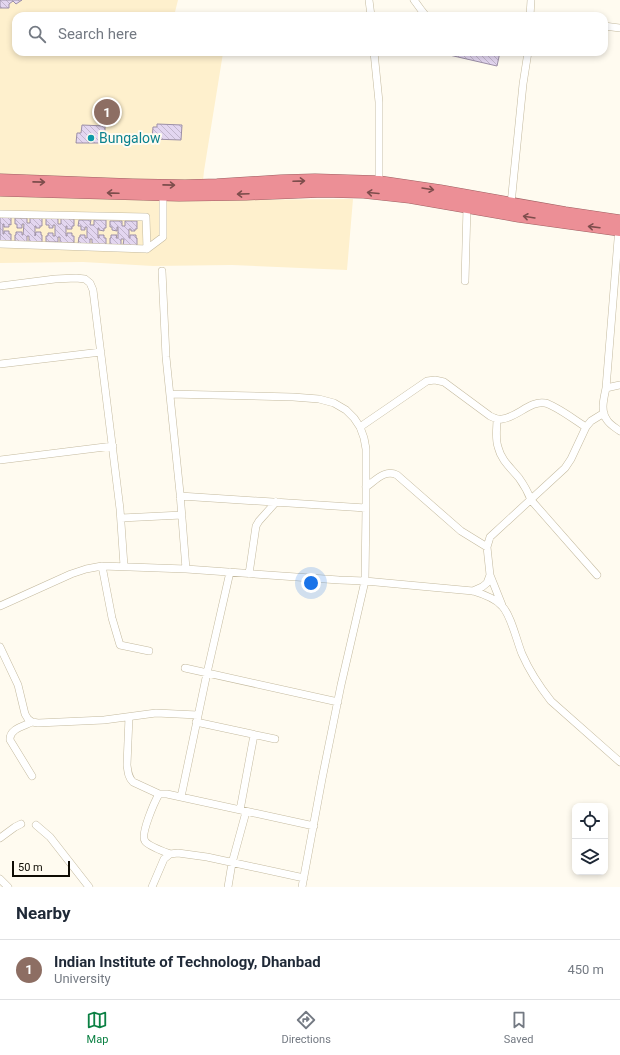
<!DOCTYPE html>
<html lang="en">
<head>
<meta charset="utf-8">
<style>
  :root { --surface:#fff; --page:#f6f6f7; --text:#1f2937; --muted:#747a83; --line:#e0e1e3; --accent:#0b8043 }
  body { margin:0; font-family:Roboto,sans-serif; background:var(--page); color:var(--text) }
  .controls { position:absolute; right:12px; bottom:12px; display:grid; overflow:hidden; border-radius:8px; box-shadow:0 2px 6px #0003 }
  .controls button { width:36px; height:36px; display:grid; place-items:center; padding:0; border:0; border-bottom:1px solid var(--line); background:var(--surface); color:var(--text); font:20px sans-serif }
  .scale { position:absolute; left:12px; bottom:10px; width:58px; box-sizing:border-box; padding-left:4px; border:2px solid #0e0b03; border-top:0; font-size:11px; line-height:14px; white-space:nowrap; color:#0e0b03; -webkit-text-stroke:3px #fffbf0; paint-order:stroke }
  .you { position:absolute; left:311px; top:583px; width:14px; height:14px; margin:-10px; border:3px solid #fff; border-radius:50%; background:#1a73e8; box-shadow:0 0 0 6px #1a73e833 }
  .badge { display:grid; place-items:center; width:26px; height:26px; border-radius:50%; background:var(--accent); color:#fff; font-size:13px; font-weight:700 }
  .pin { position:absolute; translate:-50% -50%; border:2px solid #fff; box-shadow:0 1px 4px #0006 }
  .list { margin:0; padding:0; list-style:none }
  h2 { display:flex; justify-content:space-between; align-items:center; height:52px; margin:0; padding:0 16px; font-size:17px }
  h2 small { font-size:13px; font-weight:400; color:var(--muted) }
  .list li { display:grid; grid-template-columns:26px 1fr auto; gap:12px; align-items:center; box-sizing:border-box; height:60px; padding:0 16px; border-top:1px solid var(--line) }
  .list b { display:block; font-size:15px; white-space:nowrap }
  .list p { margin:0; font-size:13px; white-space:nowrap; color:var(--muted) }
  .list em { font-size:13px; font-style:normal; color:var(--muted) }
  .icon { flex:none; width:22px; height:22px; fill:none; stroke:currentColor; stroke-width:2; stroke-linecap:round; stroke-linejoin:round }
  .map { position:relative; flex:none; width:620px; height:887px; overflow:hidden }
  .search { position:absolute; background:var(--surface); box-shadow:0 2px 6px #0003; left:12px; right:12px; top:12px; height:44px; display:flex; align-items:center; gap:10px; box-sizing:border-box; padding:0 14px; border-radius:12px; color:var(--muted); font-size:15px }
  .sheet { height:112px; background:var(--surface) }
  nav { display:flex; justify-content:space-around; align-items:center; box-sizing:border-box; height:56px; border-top:1px solid var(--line); background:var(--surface); font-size:11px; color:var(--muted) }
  nav a { display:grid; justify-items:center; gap:2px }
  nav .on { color:var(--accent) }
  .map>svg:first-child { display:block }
</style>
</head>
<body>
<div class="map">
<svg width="620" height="887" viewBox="0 0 620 887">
  <defs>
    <pattern id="building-back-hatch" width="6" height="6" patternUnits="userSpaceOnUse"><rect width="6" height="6" fill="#e3d6f0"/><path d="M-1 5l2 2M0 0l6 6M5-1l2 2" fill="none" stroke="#c2b6cc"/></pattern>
  </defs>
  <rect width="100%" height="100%" fill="#fffbf0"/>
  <!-- built -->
  <path fill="#fef0cd" d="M0,0H178L174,16H16V52H208L223,53L204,171L201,200L353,199L347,270L232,265L153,266L83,262L0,263Z"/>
  <!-- building -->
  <path fill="url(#building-back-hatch)" stroke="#9c8fa7" d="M0,0H22L16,4L13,1L9,4V8H0Z
    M445,52H500L497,66L445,54Z
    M157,124L182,125L181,140L152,139L153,127H157Z
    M82,125L105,126V143H76L77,133H81Z
    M0,217H11V225L9,224V227H4V224H3V234H4V231H9V234H11V241H0Z
    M15,218H27V223H30V218H42V226H40V228H36V226H35V236L36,232H41V235H42V242H29V236H27V242H15V235H16V232H22V235H23L24,224H22V228H17V224H15Z
    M46,218H58V224H61V218L74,219V226H72V229H67V226H66V236H67V233H72V236H74V243H60V237H58V242H46V236H48V233H53V236H55V225H53V228H49V225H46Z
    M79,220H91L90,225H94V220H106V228H104V231L99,230V228H98V238H99V235H104V238H106V245L92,244V239H90V244H78L79,237H80V235H85V238H87V227H85V230H81V226H78Z
    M110,221H122V226H125V221H137V229H135V231H131V229H129V238H130V235H136V238H137V246L123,245L124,239H121V245H110V238H111V235H117L116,238H118V227H117V231L112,230V227H110Z"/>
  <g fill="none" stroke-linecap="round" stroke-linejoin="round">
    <!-- street casing -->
    <g stroke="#c4ba9f" stroke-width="8">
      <path id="street" d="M369,0L371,16
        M414,0L422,11L426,16
        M530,16L531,0
        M604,26L620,28
        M374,52L379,102V182
        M511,204L523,84L528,52
        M0,214L146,217L147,249L0,244
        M619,227L606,388C604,398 600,411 607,420C610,425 616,428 620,431
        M147,249L163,237V195
        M162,271L166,357L180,493L186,569
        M465,281L467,207
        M0,286L55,279L76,278L85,279L90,283L93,290L120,509L124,566
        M0,364L101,352
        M606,388L620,385
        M170,394L293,397L319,399L334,403L346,410L354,418L360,427L364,438L366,449V508L365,581L341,685L322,779L302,887
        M497,419C497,428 495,438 498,447C501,460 511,468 519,478C524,485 528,492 531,500L597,575
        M360,427L427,381L435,380L444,382L490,416C494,418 498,420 502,419C516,418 531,400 545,403C555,405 576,421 586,427
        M0,460L113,446
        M366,487C376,480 385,469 397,475L461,531L487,547
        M180,496L366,508
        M121,518L182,515
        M102,566L112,618L120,645L149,651
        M249,574L256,526L259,521L276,502
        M490,575L502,605
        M473,591L482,587L487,583L490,575L487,547L490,537L565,468L571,459L586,427L591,421L604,413
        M0,606L71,574L86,569L102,566L186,569L339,580L365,581L473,591C483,594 495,598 502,606C511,615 517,642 522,654C529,670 540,687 551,701L620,762
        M0,647L18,685L25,714L28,719L32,722L38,723L104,720L156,713L198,715
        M185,668L338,702
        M129,717L127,765C128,772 128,777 133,782L159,794
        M32,722C24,726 9,729 10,740L32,776
        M196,722L275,739
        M181,797L207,673L230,572
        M240,810L254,735
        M36,825L50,837L89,887
        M0,838L15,827L21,824
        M170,854C165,852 148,846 145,841C140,834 155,801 159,794H167L314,826
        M0,879L8,887
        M152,887L164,859L170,854L178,853L207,857L304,878
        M228,887L232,863L246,812"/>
    </g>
    <!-- highway casing -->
    <g stroke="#9e6163" stroke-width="13">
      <path id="highway" d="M0,180L132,185L185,186L217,185L281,181L315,180L379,182L440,191L565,213L620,221
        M0,190L179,195L246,194L323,191L364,192L410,197L519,216L620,230"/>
    </g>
    <!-- street -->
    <use href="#street" stroke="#fff" stroke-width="7"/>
    <!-- highway -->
    <use href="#highway" stroke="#ec8f96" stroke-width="12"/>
  </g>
  <!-- one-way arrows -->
  <defs><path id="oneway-shaft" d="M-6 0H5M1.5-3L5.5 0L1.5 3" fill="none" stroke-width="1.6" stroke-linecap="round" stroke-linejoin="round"/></defs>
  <g stroke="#7d4d4c">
    <use href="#oneway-shaft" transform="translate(299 181) rotate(-2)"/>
    <use href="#oneway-shaft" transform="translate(39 182) rotate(1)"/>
    <use href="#oneway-shaft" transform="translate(169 185) rotate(1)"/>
    <use href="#oneway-shaft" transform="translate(428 189) rotate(9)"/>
    <use href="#oneway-shaft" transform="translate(113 193) rotate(-178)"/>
    <use href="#oneway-shaft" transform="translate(373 193) rotate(-175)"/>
    <use href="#oneway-shaft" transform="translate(243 194) rotate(178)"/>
    <use href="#oneway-shaft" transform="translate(529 217) rotate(-171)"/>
    <use href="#oneway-shaft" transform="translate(594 227) rotate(-173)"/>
  </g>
  <!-- markers -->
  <circle fill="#0f9aa8" stroke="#fffbf0" stroke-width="1.5" cx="91" cy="138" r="4"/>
  <g text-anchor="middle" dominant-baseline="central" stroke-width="4" stroke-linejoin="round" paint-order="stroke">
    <!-- culture labels -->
    <g font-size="14" fill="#0d838f" stroke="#fffbf0" text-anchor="start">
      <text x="99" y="138">Bungalow</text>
    </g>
  </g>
</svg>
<div class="controls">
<button><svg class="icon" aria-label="locate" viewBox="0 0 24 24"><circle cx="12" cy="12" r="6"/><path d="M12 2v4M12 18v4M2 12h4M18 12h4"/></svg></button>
<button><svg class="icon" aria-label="layers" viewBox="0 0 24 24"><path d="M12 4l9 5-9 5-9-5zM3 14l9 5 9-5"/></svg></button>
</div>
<div class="scale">50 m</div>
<div class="you"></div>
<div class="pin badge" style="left:107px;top:112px;background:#8d6e63">1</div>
<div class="search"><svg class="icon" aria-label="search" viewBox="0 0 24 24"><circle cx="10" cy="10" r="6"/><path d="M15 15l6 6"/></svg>Search here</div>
</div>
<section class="sheet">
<h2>Nearby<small></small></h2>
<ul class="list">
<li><span class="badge" style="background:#8d6e63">1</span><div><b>Indian Institute of Technology, Dhanbad</b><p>University</p></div><em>450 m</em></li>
</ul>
</section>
<nav>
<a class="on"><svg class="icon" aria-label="map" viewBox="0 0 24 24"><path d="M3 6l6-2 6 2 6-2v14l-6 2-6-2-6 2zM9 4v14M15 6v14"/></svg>Map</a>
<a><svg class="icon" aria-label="directions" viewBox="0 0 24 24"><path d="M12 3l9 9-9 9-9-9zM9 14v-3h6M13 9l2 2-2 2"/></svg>Directions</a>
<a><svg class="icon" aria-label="saved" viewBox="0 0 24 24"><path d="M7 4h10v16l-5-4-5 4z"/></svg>Saved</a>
</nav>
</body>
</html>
